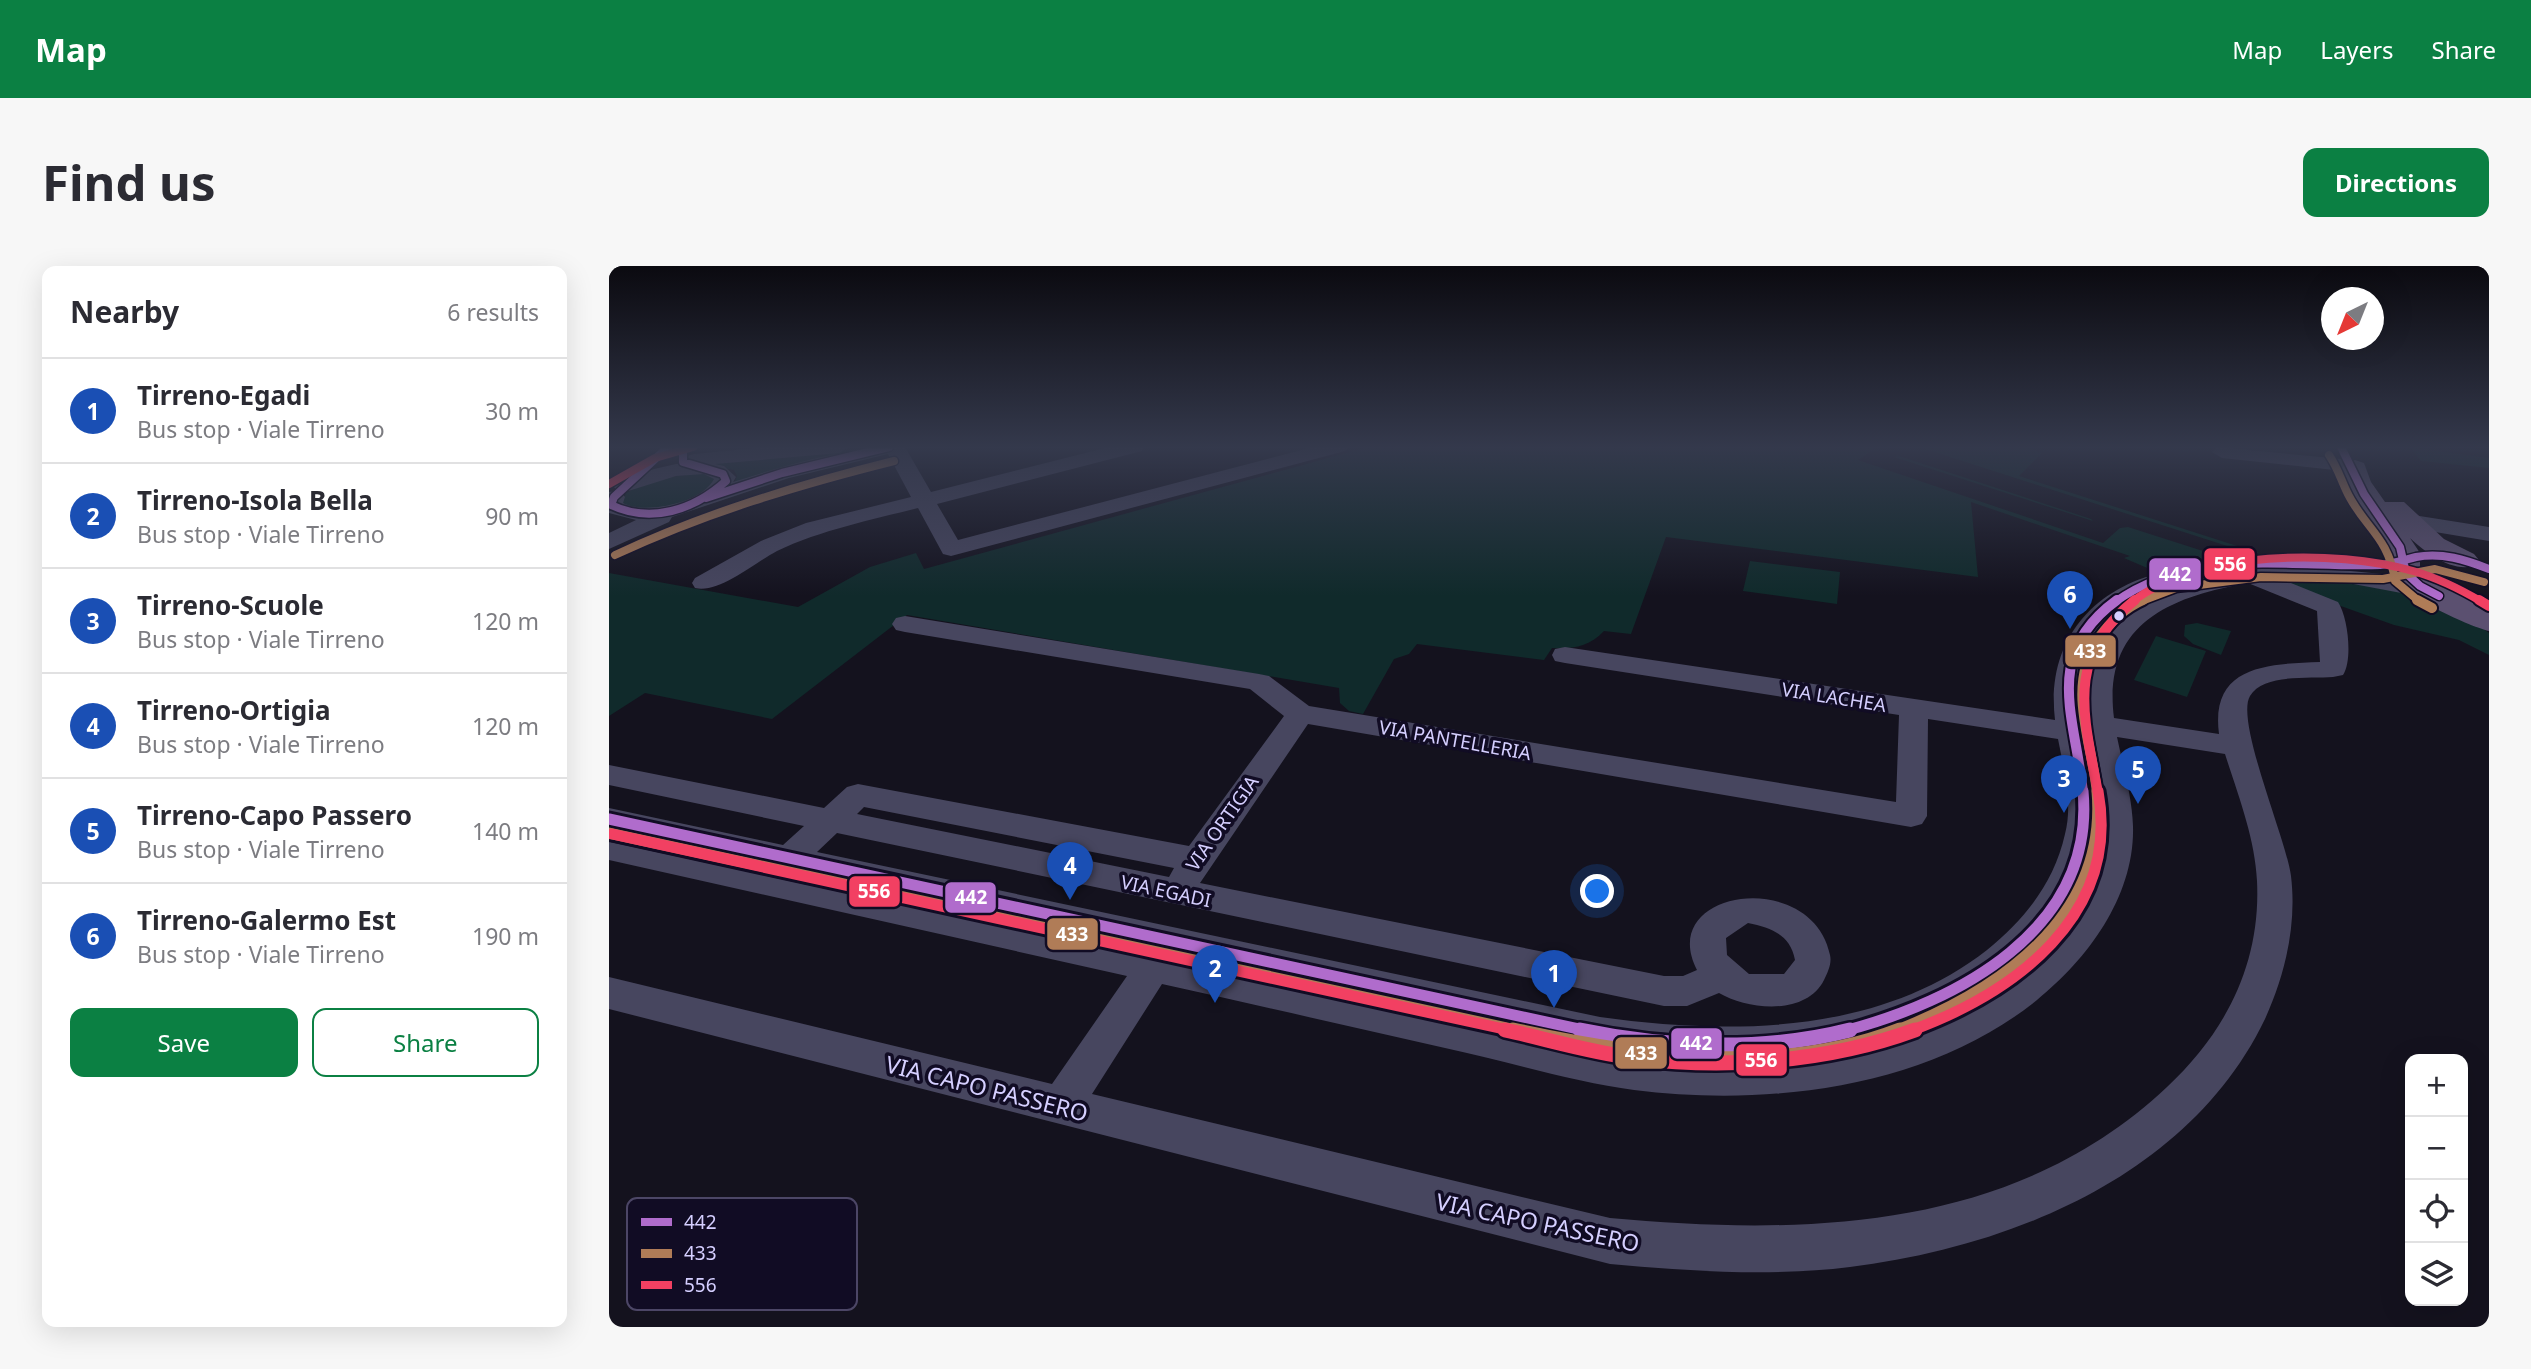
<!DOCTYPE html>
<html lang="en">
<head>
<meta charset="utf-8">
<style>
  :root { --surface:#fff; --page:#f7f7f7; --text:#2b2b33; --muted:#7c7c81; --line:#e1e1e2; --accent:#0b8043 }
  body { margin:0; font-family:"Noto Sans",sans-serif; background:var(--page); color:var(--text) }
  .controls { position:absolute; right:21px; bottom:21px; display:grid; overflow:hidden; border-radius:14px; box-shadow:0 7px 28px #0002 }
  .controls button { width:63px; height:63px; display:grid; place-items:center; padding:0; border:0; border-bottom:2px solid var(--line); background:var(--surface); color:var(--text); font:35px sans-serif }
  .compass { position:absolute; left:1712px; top:21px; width:63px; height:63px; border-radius:50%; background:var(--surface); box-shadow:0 7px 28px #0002; rotate:223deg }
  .you { position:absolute; left:989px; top:626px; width:24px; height:24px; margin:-18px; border:5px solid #fff; border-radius:50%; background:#1a73e8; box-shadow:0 0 0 10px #1a73e833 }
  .badge { display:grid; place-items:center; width:46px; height:46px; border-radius:50%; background:var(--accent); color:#fff; font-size:23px; font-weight:700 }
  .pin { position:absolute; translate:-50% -58px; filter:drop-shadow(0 2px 4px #0008) }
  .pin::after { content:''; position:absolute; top:37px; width:24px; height:21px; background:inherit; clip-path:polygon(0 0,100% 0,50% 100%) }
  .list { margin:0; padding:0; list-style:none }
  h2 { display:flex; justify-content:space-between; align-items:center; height:91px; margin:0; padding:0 28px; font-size:30px }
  h2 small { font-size:23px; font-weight:400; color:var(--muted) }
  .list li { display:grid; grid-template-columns:46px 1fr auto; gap:21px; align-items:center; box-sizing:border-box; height:105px; padding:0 28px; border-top:2px solid var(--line) }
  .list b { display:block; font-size:26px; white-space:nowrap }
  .list p { margin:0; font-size:23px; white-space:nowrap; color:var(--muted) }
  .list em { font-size:23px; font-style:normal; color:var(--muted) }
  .actions { display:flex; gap:14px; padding:21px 28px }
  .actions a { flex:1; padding:16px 0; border:2px solid var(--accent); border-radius:14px; text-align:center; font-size:24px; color:var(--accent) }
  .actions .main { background:var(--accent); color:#fff }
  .icon { flex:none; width:38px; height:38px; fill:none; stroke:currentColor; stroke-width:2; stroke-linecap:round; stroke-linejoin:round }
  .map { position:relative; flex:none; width:1880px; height:1061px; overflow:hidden; border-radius:14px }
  header { display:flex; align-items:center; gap:42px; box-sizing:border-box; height:98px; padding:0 35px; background:var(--accent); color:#fff }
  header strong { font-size:33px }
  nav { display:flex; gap:38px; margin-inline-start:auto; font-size:24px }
  .intro { display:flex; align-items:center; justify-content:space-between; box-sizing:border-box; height:168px; padding:0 42px }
  h1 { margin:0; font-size:49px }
  .button { padding:18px 32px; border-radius:14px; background:var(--accent); color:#fff; font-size:24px; font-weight:700 }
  main { display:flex; gap:42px; padding:0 42px }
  aside { flex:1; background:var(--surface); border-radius:14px; box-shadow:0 7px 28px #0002 }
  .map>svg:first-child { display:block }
</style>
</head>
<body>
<header>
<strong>Map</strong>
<nav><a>Map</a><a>Layers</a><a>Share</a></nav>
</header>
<div class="intro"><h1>Find us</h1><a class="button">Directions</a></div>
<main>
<aside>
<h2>Nearby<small>6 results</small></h2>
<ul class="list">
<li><span class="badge" style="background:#1a4fb4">1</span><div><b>Tirreno-Egadi</b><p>Bus stop · Viale Tirreno</p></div><em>30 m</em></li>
<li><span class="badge" style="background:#1a4fb4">2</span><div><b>Tirreno-Isola Bella</b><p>Bus stop · Viale Tirreno</p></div><em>90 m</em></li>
<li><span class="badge" style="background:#1a4fb4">3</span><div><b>Tirreno-Scuole</b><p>Bus stop · Viale Tirreno</p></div><em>120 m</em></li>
<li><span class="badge" style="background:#1a4fb4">4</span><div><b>Tirreno-Ortigia</b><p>Bus stop · Viale Tirreno</p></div><em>120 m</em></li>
<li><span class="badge" style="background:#1a4fb4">5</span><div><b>Tirreno-Capo Passero</b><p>Bus stop · Viale Tirreno</p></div><em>140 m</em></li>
<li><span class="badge" style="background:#1a4fb4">6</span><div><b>Tirreno-Galermo Est</b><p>Bus stop · Viale Tirreno</p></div><em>190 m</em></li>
</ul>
<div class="actions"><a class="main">Save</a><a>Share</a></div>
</aside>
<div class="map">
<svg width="1880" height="1061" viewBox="0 0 1880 1061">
  <rect width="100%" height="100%" fill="#14121e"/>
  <!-- green -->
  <path fill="#102a2b" d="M759,181H1268L1249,194L1494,277L1511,262L1519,261L1594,285L1600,291L1543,304L1515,292L1521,290L1362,236L1369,311L1057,271L1022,368L995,365C980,381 964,383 943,382L935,394L808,378L800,388L785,393L754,448L740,445L731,437L730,422L298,349L163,453L36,427L0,450V307L189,341L261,301L307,287L315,303Z
    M1310,181H1416L1433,187L1410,210L1650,287H1640Z
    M1801,181L1880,192V202L1812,195Z
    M265,182L125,218L128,210L125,204L92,198Z
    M1290,190L1482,253L1484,255L1285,191Z
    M94,207L106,212V218C83,233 39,257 13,237L17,227L44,213Z
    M1141,295L1231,306L1228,338L1134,325Z
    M1664,316C1740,315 1818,318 1880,367V389L1850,374L1785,359Z
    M1588,357L1622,365L1612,389L1584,378L1575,370L1576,359Z
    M1547,370L1597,385L1578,431L1525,414Z"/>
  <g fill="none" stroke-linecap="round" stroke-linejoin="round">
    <!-- minor -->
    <path fill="#47465f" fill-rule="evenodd" d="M157,181H240L230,187L106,198L115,200L127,211L124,216C181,198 237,181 296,181L322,226L500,181H536L533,185L328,238L349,274L704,181H739L736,185L342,290L334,288L309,242C262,254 212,264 168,285C147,296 110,328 86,322L83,317L86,312L152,275L197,257L302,231L279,188L180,212L63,251L60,256L0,283V267L27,254L0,247V226L8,225L5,221L8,216L45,203L76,196L78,190L85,188ZM95,208L105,213C93,237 36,249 14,237L16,231L13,227L67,210Z
      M1607,181L1744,194L1754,200L1744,206L1613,192L1603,186Z
      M1798,248L1880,261V275L1790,260L1787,255L1790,250Z
      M1691,300L1783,309L1828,320L1831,325L1828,330L1819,332L1739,317L1677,315L1729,336C1739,351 1744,394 1734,409L1724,411C1702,413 1654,407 1641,430C1626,455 1677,572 1682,610C1688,659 1676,709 1656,753C1581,909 1403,981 1241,1001C1161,1011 1081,1005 1001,998L0,743V711L443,818L518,710L0,594V570L152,603L155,599L0,564V542L174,579L195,560L0,519V499L215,542L238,521L249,518L580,580L675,450L641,423L296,366L287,364L283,358L287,352L296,350L650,408L660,410L700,440L1287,536L1290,449L956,397L946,395L943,389L946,383L956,381L1446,454C1437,378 1480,324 1554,306L1563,308L1566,313L1563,318C1502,341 1464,377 1474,447C1479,432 1475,409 1482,391C1515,311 1618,304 1691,300ZM1639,317L1708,345L1711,396C1659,398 1601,399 1610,468L1505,452C1493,358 1560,331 1639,317ZM1319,453L1449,473C1455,504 1464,537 1456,568C1445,617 1416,653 1378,684C1269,769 1122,769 991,751L208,586L228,567L1055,740H1078L1110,727C1139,744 1197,750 1215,714C1219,706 1223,697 1221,689C1203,601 1046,623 1088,704L1074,710H1055L591,617L699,458L1302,561L1313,558L1318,550ZM1508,471L1616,488C1629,529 1646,572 1648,615C1652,697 1617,766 1558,821C1405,965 1199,970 1001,952L483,828L553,718C648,739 742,761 836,782C897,795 965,816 1025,824C1161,841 1319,822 1428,734C1480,692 1526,629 1524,560C1523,530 1514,500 1508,471ZM255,541L565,602L560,611L248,548ZM1491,549C1500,687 1335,769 1220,785C1340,758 1480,688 1491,549ZM187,606L648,708L184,609ZM1139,657C1162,662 1181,668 1186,694L1175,708H1140L1118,689L1117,672Z"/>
    <!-- major -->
    <path fill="#5b5070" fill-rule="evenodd" d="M1746,194L1755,197L1762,216L1776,236H1795L1835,273L1865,288L1870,294L1865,300C1842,306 1817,287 1801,272L1811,287V304L1830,318L1880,344V365C1859,360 1784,326 1780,303C1779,299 1782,292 1783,287L1736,216L1733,202L1737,197Z"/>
    <!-- bus-1-far3 casing -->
    <g stroke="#110c24" stroke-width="11">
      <path id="bus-1-far3" d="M59,181L5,231L2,239C42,258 85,244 117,215L114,208L74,196V181
        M1732,181L1755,228L1791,281L1797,307L1811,320L1830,330
        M97,232L173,207L280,181
        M1506,336C1582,281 1683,302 1771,299C1783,298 1795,294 1807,291C1833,286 1857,294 1880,303"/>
    </g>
    <!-- bus-1-far2 casing -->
    <g stroke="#110c24" stroke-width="14">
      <path id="bus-1-far2" d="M1474,527C1467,452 1432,389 1508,334"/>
    </g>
    <!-- bus-1-far1 casing -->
    <g stroke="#110c24" stroke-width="17">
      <path id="bus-1-far1" d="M0,553L979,765
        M1235,765C1347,736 1487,664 1474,525"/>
    </g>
    <!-- bus-1 casing -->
    <g stroke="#110c24" stroke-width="20">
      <path id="bus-1" d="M971,764C1057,782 1155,786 1241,764"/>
    </g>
    <!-- bus-2-far3 casing -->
    <g stroke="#110c24" stroke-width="11">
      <path id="bus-2-far3" d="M1720,189C1728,201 1731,211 1737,224C1753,260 1780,270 1786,315L1811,336
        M6,289C96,247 189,219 285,195
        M1530,336L1567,322L1652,311L1774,313L1826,303L1875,316"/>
    </g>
    <!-- bus-2-far2 casing -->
    <g stroke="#110c24" stroke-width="14">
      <path id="bus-2-far2" d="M1808,334L1823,342
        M1488,527C1483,475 1457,422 1489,373C1501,356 1516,342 1534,334"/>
    </g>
    <!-- bus-2-far1 casing -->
    <g stroke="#110c24" stroke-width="17">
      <path id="bus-2-far1" d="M0,567L912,765
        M1286,765C1389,725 1499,652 1488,525"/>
    </g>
    <!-- bus-2 casing -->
    <g stroke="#110c24" stroke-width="20">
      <path id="bus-2" d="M904,764C1029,791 1167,812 1291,764"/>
    </g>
    <!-- bus-3-far3 casing -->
    <g stroke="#110c24" stroke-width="11">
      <path id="bus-3-far3" d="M0,218L46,192L84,181
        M1523,336C1590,284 1726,283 1804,305C1829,312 1851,323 1873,336"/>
    </g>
    <!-- bus-3-far2 casing -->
    <g stroke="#110c24" stroke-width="14">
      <path id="bus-3-far2" d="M1870,334L1880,340
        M1489,527C1475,450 1455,390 1526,334"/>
    </g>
    <!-- bus-3-far1 casing -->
    <g stroke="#110c24" stroke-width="17">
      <path id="bus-3-far1" d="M3,568L904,765
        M1301,765C1405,727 1512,650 1489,525"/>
    </g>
    <!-- bus-3 casing -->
    <g stroke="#110c24" stroke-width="20">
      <path id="bus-3" d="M896,764C938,773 983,787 1026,792C1118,803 1219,796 1306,764"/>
    </g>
    <!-- bus-1-far3 -->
    <use href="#bus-1-far3" stroke="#b06ccc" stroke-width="8"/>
    <!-- bus-1-far2 -->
    <use href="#bus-1-far2" stroke="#b06ccc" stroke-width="10"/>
    <!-- bus-1-far1 -->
    <use href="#bus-1-far1" stroke="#b06ccc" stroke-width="11"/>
    <!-- bus-1 -->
    <use href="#bus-1" stroke="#b06ccc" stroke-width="15"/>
    <!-- bus-2-far3 -->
    <use href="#bus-2-far3" stroke="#b07c57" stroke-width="8"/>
    <!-- bus-2-far2 -->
    <use href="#bus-2-far2" stroke="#b07c57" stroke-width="10"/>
    <!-- bus-2-far1 -->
    <use href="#bus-2-far1" stroke="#b07c57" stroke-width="11"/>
    <!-- bus-2 -->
    <use href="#bus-2" stroke="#b07c57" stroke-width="15"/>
    <!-- bus-3-far3 -->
    <use href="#bus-3-far3" stroke="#f24062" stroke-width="8"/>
    <!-- bus-3-far2 -->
    <use href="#bus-3-far2" stroke="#f24062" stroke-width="10"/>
    <!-- bus-3-far1 -->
    <use href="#bus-3-far1" stroke="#f24062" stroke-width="11"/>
    <!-- bus-3 -->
    <use href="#bus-3" stroke="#f24062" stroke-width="15"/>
  </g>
  <!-- sky -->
  <linearGradient id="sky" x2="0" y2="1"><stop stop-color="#0b0a10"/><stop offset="0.55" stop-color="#34394c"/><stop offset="1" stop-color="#34394c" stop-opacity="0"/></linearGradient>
  <rect width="1880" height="330" fill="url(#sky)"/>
  <!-- markers -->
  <circle fill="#d5cfff" stroke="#110c24" stroke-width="2.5" cx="1510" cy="350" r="6"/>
  <g text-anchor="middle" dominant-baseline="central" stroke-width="7" stroke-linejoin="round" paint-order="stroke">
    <!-- street labels -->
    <g font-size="19" fill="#d5cfff" stroke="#110c24">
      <text transform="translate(1225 431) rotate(9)">VIA LACHEA</text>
      <text transform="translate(846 474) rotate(10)">VIA PANTELLERIA</text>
      <text transform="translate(613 557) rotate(-55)">VIA ORTIGIA</text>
      <text transform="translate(557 625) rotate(12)">VIA EGADI</text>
    </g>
    <!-- near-street labels -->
    <g font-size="23" fill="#d5cfff" stroke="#110c24">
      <text transform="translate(378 822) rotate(14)">VIA CAPO PASSERO</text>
      <text transform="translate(929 956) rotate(12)">VIA CAPO PASSERO</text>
    </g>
  </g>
  <!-- legend -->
  <rect x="18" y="932" width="230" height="112" rx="10" fill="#110c24" stroke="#4c4666" stroke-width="2"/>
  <rect x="32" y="952" width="31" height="8" fill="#b06ccc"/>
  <rect x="32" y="983" width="31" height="9" fill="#b07c57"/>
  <rect x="32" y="1015" width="31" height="8" fill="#f24062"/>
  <g font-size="19" fill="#d5cfff">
    <text x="75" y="963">442</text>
    <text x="75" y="994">433</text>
    <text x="75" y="1026">556</text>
  </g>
  <g stroke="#110c24" stroke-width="2.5">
    <rect x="1594" y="281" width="53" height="34" rx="7" fill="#f24062"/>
    <rect x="1539" y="291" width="54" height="34" rx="7" fill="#b06ccc"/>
    <rect x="1455" y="368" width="53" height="34" rx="7" fill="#b07c57"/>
    <rect x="239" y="609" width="53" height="33" rx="7" fill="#f24062"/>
    <rect x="335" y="615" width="53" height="33" rx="7" fill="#b06ccc"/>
    <rect x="437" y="651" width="53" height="34" rx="7" fill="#b07c57"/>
    <rect x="1061" y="761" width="53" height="33" rx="7" fill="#b06ccc"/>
    <rect x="1005" y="770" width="54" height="34" rx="7" fill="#b07c57"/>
    <rect x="1126" y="777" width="53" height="34" rx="7" fill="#f24062"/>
  </g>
  <g font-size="19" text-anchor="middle" font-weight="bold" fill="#fff">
    <text x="1621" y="305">556</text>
    <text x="1566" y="315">442</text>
    <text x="1481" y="392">433</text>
    <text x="265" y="632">556</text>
    <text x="362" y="638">442</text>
    <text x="463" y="675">433</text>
    <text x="1087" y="784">442</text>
    <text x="1032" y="794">433</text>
    <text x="1152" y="801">556</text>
  </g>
</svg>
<div class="controls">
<button>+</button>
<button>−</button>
<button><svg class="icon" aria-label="locate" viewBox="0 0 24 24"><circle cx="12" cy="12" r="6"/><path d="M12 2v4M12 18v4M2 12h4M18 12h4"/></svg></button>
<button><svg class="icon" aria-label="layers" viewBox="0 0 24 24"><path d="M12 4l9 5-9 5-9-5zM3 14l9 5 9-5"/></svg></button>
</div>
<svg class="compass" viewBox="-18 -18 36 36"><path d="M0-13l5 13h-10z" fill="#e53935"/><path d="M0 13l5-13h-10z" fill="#7c7c81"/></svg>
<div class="you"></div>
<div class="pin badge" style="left:945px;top:742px;background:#1a4fb4">1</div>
<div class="pin badge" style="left:606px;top:737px;background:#1a4fb4">2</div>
<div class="pin badge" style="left:1455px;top:547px;background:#1a4fb4">3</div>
<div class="pin badge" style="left:461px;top:634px;background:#1a4fb4">4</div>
<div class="pin badge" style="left:1529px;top:538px;background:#1a4fb4">5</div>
<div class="pin badge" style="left:1461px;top:363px;background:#1a4fb4">6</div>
</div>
</main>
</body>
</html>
